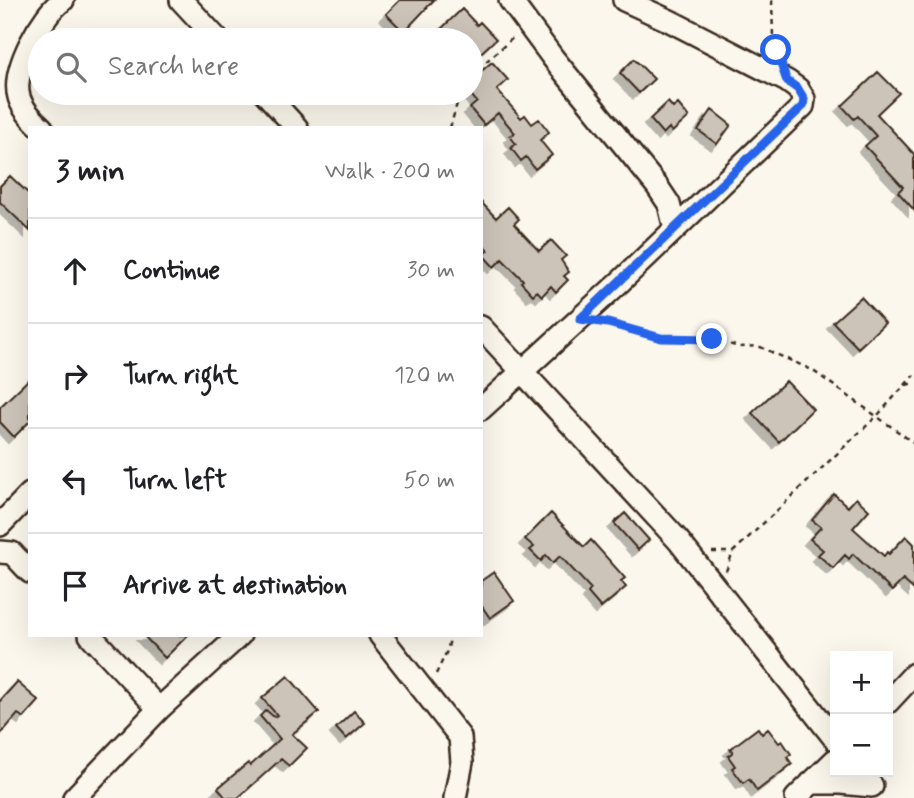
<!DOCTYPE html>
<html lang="en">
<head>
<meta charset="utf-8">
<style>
  :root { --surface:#fff; --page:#f2f2f2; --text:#202124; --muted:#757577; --line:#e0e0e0 }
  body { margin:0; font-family:Mynerve,sans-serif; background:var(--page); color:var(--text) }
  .controls { position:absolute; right:21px; bottom:21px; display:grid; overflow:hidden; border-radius:0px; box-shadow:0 7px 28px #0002 }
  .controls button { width:63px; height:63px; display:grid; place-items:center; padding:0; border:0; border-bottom:2px solid var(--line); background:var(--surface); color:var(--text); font:35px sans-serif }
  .stop { position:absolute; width:21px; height:21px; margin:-16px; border:5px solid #2563eb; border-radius:50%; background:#fff }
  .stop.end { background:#2563eb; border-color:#fff; box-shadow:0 2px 7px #0008 }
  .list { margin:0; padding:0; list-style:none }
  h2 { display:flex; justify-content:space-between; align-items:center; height:91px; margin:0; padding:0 28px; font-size:30px }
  h2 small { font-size:23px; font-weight:400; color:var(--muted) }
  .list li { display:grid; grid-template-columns:46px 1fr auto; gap:21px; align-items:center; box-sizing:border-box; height:105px; padding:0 28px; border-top:2px solid var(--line) }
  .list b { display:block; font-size:26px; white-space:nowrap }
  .list em { font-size:23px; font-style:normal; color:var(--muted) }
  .icon { flex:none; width:38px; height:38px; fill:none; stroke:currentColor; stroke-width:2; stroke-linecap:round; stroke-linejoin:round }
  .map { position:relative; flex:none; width:914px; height:798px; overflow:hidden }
  .search { position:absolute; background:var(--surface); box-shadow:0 7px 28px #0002; left:28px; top:28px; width:455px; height:77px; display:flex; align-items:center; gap:18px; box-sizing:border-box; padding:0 24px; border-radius:38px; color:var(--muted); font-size:26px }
  .panel { position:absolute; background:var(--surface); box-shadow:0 7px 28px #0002; left:28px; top:126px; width:455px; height:511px; border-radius:0px }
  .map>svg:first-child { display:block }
</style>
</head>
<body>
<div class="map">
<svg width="914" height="798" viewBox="0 0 914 798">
  <defs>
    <filter id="shadow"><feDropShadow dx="-6" dy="6" stdDeviation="0" flood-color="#0004"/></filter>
  </defs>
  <rect width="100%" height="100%" fill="#fbf7ec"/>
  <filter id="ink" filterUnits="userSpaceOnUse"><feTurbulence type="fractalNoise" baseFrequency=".0143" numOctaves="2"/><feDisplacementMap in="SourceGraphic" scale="14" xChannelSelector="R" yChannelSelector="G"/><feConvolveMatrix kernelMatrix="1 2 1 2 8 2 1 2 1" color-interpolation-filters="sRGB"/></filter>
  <g filter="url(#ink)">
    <!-- building -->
    <path fill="#ccc4b9" stroke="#3b2a1e" stroke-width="2" filter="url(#shadow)" d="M400,0H434L404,32L386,14Z
      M462,9L477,25L480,22L496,39L471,62V40H452L441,29Z
      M634,59L654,79L639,93L620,73Z
      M492,62L508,80L497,90L521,118L525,115L532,124L539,119L549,132L540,140L552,155L535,169L526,157L521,161L511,148L516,144L510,136L515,133L498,113L484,125L470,108L477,102L471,95V80Z
      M878,72L899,93L877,114L914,154V210L898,192L903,187L865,146L876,136L858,116L854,119L842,106Z
      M668,102L673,108L678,104L689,117L672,132L669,128L663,134L650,119Z
      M712,110L731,125L717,144L698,130Z
      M10,176L30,195V231L0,202V186Z
      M481,202L496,218L508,207L519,219L514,224L539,251L551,240L566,256L561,260L569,272L564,276L568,280L556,292L551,286L542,296L537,291L533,295L521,282L523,280L502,259L494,267L483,255L488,250L481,243Z
      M861,297L885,323L858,348L833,322Z
      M30,378V421L14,437L0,422V407Z
      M786,381L813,409L779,442L752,413Z
      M834,494L848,507L856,498L869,510L853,528L884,556L887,552L889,554L906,536L914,544V590L903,580L892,591L853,554L849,559L845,555L833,568L818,555L823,550L810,539L821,527L812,520Z
      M551,513L584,547L591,540L625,578L621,581L626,587L601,608L588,593L591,589L560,556L553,563L546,555L541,561L530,550L534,547L525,539Z
      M625,513L649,540L638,550L614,523Z
      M494,572L514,601L490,618L481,605V581Z
      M143,635H188L165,658Z
      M288,676L319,712L292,734L307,748L289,766L281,759L238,798H226L218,788L248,763L250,766L280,739L260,716L266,710L274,717L277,715L262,698Z
      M17,682L39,701L24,718L18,714L0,735V701Z
      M354,711L365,723L346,739L336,728Z
      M758,728L762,734L768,729L779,743L782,741L791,754L787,757L792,764L757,791L749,779L743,783L732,768L735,766L728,756L733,752L730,749Z"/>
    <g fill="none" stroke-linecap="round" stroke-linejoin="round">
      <!-- minor casing -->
      <g stroke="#3b2a1e" stroke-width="26">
        <path id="minor" d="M181,0L218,40
          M510,0L553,58L657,186L669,204L675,229
          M265,93L297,128
          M42,128C33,120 22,108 19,97C11,70 42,15 63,0
          M481,327L678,540L835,739
          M481,409L621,281L803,106L804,99L798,89L787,81L670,21L624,0
          M0,525L30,494
          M0,552L12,553L30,572
          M90,635L159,709
          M380,635L460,737L462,762L455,798
          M888,702L914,674
          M811,783H841L872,786
          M74,798L159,709L240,635
          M796,798L835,760"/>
      </g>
      <!-- path -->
      <path stroke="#3b2a1e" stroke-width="2.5" stroke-dasharray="5 5" stroke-linecap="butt" d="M772,0L773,37L778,55
        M471,75L515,36
        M450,128L460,93
        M603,322L661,338L712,339L739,347L758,346L812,370L914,443
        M906,385L914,383
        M712,552H733
        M726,571L733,552L877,416L914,375
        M436,674L447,651L451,635"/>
      <!-- minor -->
      <use href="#minor" stroke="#fbf7ec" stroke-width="21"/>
    </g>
  </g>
  <g fill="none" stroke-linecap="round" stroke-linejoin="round" filter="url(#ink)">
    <!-- route -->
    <path stroke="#2563eb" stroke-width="9" d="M712,339L661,338L608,323L580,319L803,106L804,99L798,89L787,81L776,50"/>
  </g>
</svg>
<div class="controls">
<button>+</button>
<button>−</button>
</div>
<div class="stop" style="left:776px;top:50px"></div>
<div class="stop end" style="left:712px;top:339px"></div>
<div class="search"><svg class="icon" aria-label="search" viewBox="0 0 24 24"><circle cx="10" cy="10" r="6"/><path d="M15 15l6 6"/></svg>Search here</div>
<section class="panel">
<h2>3 min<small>Walk · 200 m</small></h2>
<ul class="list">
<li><svg class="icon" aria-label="ahead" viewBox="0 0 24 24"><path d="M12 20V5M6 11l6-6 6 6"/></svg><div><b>Continue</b></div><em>30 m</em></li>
<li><svg class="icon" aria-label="right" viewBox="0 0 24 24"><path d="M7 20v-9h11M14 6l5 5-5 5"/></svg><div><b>Turn right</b></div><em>120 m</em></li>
<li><svg class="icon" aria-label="left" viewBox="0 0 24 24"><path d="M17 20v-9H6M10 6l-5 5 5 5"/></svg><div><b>Turn left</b></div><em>50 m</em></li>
<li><svg class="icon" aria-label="arrive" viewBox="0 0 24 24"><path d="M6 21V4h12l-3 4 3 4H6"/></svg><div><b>Arrive at destination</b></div></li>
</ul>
</section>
</div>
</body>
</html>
